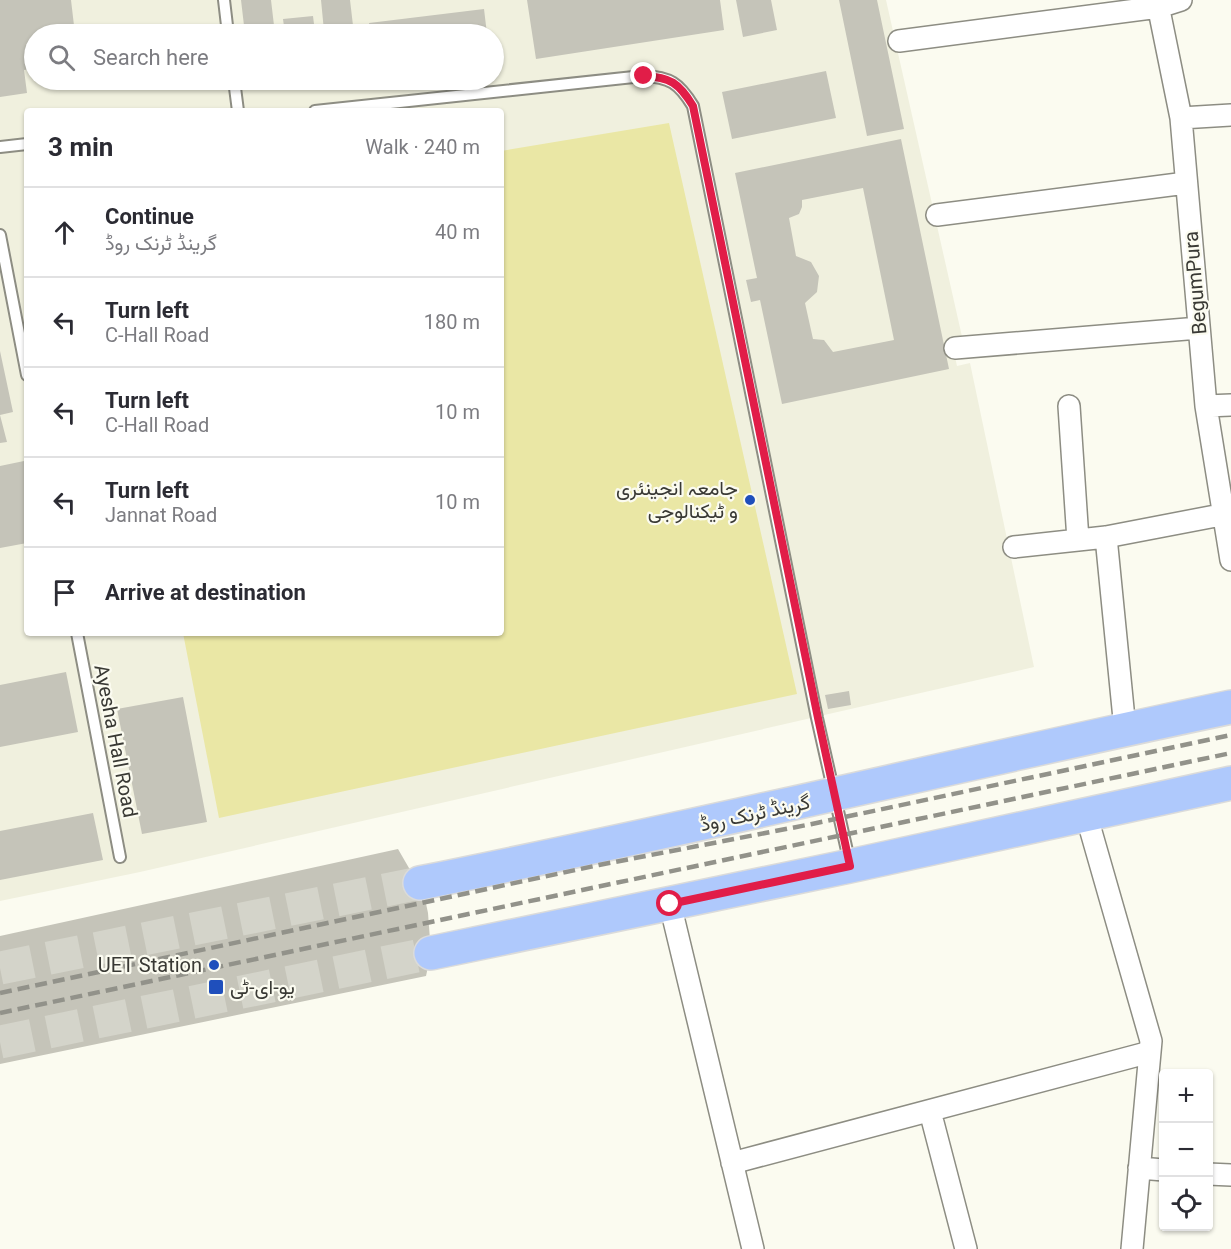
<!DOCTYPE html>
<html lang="en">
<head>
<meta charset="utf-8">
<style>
  :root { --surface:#fff; --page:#f7f7f7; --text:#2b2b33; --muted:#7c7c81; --line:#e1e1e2 }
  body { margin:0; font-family:Roboto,Vazirmatn,sans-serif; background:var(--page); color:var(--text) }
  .controls { position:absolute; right:18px; bottom:18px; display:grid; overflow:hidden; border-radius:6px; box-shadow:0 2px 4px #0004 }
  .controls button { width:54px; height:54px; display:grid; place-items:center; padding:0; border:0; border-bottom:2px solid var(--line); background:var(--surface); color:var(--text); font:30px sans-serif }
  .stop { position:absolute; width:18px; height:18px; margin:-14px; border:4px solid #e11d48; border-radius:50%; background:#fff }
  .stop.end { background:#e11d48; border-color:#fff; box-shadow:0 2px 6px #0008 }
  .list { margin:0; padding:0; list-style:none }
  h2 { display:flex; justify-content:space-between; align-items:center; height:78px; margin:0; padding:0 24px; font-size:26px }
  h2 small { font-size:20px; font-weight:400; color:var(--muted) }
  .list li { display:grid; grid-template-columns:39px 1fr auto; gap:18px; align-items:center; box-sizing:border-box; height:90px; padding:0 24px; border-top:2px solid var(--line) }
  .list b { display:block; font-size:22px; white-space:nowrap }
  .list p { margin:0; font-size:20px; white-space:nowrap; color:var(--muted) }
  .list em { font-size:20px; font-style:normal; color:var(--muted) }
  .icon { flex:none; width:33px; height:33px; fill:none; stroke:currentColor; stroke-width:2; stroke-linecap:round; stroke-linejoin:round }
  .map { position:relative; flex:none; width:1231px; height:1249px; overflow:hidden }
  .search { position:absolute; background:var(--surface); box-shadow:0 2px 4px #0004; left:24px; top:24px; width:480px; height:66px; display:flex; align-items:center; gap:15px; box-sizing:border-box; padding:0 21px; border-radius:33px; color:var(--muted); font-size:22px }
  .panel { position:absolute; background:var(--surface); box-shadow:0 2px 4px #0004; left:24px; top:108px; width:480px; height:528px; border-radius:6px }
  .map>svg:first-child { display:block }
</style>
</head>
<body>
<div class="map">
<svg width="1231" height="1249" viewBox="0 0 1231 1249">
  <rect width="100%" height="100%" fill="#fbfbf0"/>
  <!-- built -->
  <path fill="#f0f0de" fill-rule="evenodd" d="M0,0H886L963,341L952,343L957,366L970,363L1034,667L140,872L0,901ZM34,34H494V80H34ZM27,111H501V633H27Z"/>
  <!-- green -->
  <path fill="#eae7a5" d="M669,123L797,694L219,818L183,633H501V151Z"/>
  <!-- building -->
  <path fill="#c5c4b9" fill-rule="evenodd" d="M0,0H71L75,34H34V69L24,70L27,93L0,97Z
    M241,0H271L275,34H245Z
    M321,0H350L354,34H285L283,19L313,16L315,32L324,31Z
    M527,0H720L724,30L536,59Z
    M736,0H771L777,30L743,37Z
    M839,0H877L904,129L867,136Z
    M484,9L487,34H371L369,23Z
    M826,71L836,118L732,139L722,92Z
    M98,80H147V81L98,87Z
    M901,139L949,369L782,404L760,300L751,302L746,280L757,278L735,173ZM863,188L894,340L833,352L824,340L813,339L805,303L817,292L819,276L811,262L796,256L789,218L799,214L802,207V200Z
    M0,351L13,412L0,415Z
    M0,415L7,442L0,443Z
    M24,461L27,476V543L0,548V466Z
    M66,672L78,732L0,747V685Z
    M849,691L851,705L828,709L825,695Z
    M183,697L207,822L142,834L117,709Z
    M93,813L103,860L0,880V831Z
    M398,849L424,894L428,913L431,953L426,976L0,1064V936Z"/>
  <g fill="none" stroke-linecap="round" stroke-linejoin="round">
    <!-- primary-tunnel -->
    <path stroke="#d4d4ca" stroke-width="33" stroke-dasharray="33 16" stroke-linecap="butt" d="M0,968L420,883
      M0,1042L431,953"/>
    <!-- lane casing -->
    <g stroke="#8d8d83" stroke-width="14">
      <path id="lane" d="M224,0L228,34
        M234,80L238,111
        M315,111L643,76C670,77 679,83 693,106L817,718L850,864
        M0,147L27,144
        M0,235L27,375
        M77,633L120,857"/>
    </g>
    <!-- street casing -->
    <g stroke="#8d8d83" stroke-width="24">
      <path id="street" d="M1157,0L1181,118L1206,406L1231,560
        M899,41L1159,7L1181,0
        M1181,118L1231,115
        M937,215L1186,183
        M955,348L1199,328
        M1069,406L1078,540
        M1206,406L1231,405
        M1106,537L1125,729
        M1014,547L1106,537L1231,513
        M1086,814L1151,1041L1132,1249
        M670,904L753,1249
        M930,1111L966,1249
        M732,1163L1150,1052
        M1139,1168L1164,1170
        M1208,1174L1231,1175"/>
    </g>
    <!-- primary casing -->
    <g stroke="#dbdbda" stroke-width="36">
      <path id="primary" d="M420,883C691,829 960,764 1231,707
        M431,953L850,866L1231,783"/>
    </g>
    <!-- lane -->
    <use href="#lane" stroke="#fff" stroke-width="10"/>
    <!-- street -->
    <use href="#street" stroke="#fff" stroke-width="21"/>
    <!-- primary -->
    <use href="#primary" stroke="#afc9fc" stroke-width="33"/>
    <!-- rail -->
    <path stroke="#92928a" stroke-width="4.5" stroke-dasharray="12 6" stroke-linecap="butt" d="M0,993L599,865L812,824L1231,735
      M0,1013L1231,753"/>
  </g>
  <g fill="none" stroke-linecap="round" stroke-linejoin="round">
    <!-- route -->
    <path stroke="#e11d48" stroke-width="8" d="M644,76C670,77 679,83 693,106L818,718L850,866L670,904"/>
  </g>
  <!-- markers -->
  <g fill="#1f4fbc" stroke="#fbfbf0" stroke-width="2">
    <circle cx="750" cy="500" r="6"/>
    <circle cx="214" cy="965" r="6"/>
    <rect x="208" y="979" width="16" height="16" rx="3"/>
  </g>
  <g text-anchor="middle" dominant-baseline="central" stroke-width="4.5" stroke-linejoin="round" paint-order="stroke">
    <!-- street labels -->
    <g font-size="20" fill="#393934" stroke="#fbfbf0">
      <text transform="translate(1195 283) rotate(-95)">BegumPura</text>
      <text transform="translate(116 741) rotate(79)">Ayesha Hall Road</text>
      <text transform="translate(755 813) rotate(-12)">گرینڈ ٹرنک روڈ</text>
    </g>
    <!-- poi labels -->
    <g font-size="20" fill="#393934" stroke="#fbfbf0" text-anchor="end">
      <text x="738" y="488">جامعہ انجینئری<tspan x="738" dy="23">و ٹیکنالوجی</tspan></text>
      <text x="202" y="965">UET Station</text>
      <text x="230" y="987" text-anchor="start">یو-ای-ٹی</text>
    </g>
  </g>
</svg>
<div class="controls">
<button>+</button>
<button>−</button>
<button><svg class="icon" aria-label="locate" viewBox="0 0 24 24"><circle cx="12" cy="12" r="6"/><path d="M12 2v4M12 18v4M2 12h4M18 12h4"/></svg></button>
</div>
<div class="stop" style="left:670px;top:904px"></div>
<div class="stop end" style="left:644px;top:76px"></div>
<div class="search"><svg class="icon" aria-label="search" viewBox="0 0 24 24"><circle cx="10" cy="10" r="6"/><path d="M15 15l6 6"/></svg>Search here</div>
<section class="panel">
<h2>3 min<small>Walk · 240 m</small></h2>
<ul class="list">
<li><svg class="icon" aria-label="ahead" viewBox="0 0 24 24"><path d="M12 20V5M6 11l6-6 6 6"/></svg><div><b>Continue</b><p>گرینڈ ٹرنک روڈ</p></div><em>40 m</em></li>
<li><svg class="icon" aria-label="left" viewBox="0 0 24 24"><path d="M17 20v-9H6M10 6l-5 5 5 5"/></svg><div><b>Turn left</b><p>C-Hall Road</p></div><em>180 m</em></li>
<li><svg class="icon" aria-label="left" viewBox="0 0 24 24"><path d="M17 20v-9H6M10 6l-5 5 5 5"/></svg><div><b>Turn left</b><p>C-Hall Road</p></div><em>10 m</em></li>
<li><svg class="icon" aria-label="left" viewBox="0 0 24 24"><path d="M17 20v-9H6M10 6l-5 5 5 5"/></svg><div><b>Turn left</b><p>Jannat Road</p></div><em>10 m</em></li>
<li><svg class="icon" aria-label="arrive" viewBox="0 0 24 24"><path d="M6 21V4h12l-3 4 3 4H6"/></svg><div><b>Arrive at destination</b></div></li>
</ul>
</section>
</div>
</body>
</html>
